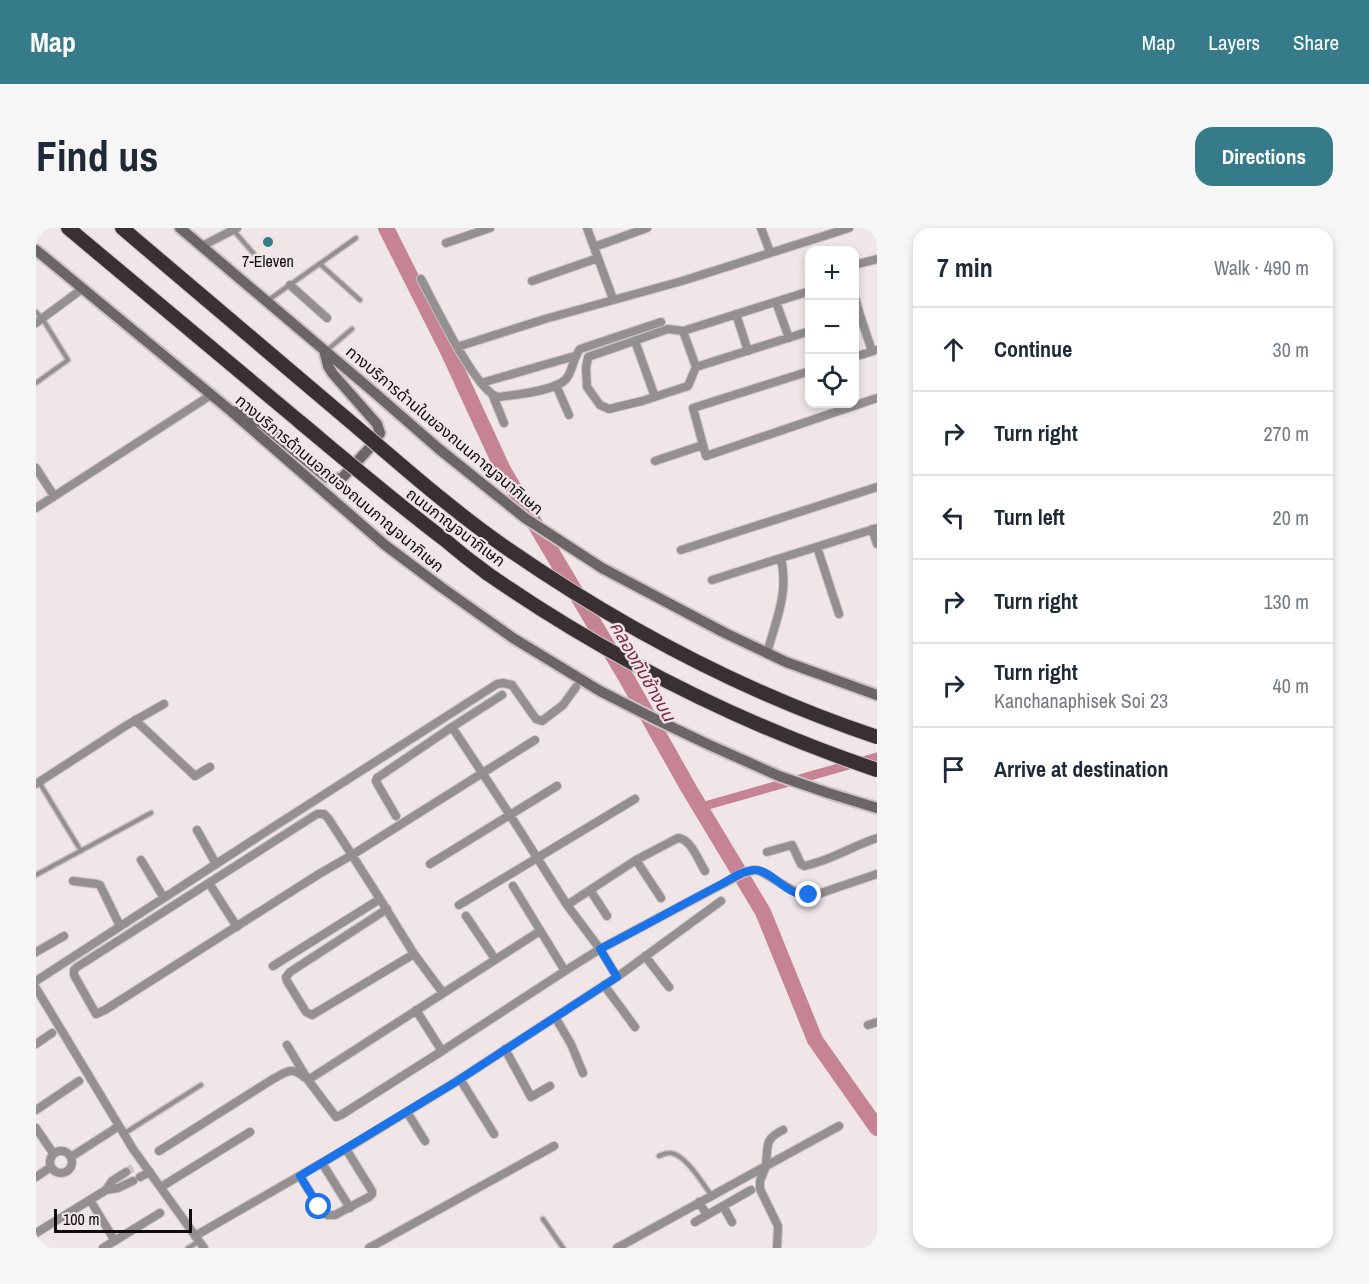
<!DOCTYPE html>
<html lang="en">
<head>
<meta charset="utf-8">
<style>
  :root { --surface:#fff; --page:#f6f6f7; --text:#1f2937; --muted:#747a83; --line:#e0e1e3; --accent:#367b89 }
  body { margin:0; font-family:"Archivo Narrow","Noto Sans Thai",sans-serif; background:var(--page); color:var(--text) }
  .controls { position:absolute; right:18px; top:18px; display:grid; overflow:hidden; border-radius:12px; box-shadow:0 3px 9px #0003 }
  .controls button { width:54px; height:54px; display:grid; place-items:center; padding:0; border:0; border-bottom:2px solid var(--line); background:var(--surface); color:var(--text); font:30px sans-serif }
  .scale { position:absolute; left:18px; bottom:15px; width:138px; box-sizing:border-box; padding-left:6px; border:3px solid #0f0c0d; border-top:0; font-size:16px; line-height:21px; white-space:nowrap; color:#0f0c0d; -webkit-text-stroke:4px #f0e5e7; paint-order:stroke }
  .stop { position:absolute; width:18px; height:18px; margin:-14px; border:4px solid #1a73e8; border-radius:50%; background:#fff }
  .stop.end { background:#1a73e8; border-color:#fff; box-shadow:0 2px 6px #0008 }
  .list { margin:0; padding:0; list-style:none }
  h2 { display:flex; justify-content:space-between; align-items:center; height:78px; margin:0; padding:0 24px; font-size:26px }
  h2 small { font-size:20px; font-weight:400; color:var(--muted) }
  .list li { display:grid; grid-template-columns:39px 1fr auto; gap:18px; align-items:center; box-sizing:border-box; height:84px; padding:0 24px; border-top:2px solid var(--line) }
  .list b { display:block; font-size:22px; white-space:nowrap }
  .list p { margin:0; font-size:20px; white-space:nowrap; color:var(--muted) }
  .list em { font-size:20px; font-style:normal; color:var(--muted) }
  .icon { flex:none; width:33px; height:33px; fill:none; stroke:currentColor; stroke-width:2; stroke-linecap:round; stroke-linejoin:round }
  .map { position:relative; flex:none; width:841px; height:1020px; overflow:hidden; border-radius:18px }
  header { display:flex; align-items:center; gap:36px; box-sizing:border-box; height:84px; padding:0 30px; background:var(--accent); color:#fff }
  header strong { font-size:28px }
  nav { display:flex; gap:33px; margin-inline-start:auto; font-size:21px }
  .intro { display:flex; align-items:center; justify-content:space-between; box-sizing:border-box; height:144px; padding:0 36px }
  h1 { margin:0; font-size:42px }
  .button { padding:15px 27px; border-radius:18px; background:var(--accent); color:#fff; font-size:21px; font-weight:700 }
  main { display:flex; gap:36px; padding:0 36px }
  aside { flex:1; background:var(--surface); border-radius:18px; box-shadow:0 3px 9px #0003 }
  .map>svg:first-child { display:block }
</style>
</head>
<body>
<header>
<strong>Map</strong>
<nav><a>Map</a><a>Layers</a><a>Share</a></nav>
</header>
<div class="intro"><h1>Find us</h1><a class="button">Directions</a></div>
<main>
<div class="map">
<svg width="841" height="1020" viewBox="0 0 841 1020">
  <rect width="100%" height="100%" fill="#f0e5e7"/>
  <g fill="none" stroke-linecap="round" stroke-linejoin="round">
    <!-- canal -->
    <path stroke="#c68394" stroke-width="9" d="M665,579L841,529"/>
    <!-- river -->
    <path stroke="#c68394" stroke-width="16" d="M350,0L412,123L467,242L591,451L653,561L727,684L779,812L841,900"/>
    <!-- street-tunnel -->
    <path stroke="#cec4c6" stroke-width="8" stroke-dasharray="8 4" stroke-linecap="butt" d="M90,944L98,939"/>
    <!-- lane casing -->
    <g stroke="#ccc2c4" stroke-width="7">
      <path id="lane" d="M198,3L218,26
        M284,36L324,72
        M231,73L320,10
        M0,84L6,90L32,132L0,155
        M290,123L316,101
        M3,554L45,623
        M0,647L115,585
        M89,905L165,857
        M623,928C626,927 629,925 633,925C648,924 667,956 675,967
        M507,991L527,1020
        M152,1020L162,1014"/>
    </g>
    <!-- street casing -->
    <g stroke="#ccc2c4" stroke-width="10">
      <path id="street" d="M551,0L577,71
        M725,0L734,24
        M410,15L454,0
        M166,18L201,0
        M558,19L611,0
        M818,37L841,31
        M385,51C397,73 440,164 462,169C479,167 519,163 530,151C537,143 537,130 544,121L625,94
        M496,53L562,30
        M254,57L291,90
        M818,66L824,87L818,89
        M740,74L753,110
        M700,86L712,123
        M824,87L836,123
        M0,95L46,61
        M647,103L660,139L652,158L606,173L573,181L564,177L551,159L550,140L552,129L632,101L647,103L774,63
        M599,113L619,169
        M421,119L509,91L646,53L813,0
        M818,129L840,122
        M660,139L774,103
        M774,143L657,180L670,228L841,170
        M445,155L539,128
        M520,157L533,187
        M457,168L468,195
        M619,233L667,217
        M0,240L18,268
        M0,280L175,167
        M836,301L841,316
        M781,319L803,386
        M645,322L841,259
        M676,352L745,330
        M731,425C740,392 753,365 745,330L841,300
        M466,467L416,499L474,587L531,677L564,721L581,749
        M99,492L159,548L174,539
        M0,556L91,497L128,476
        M281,586H288L292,590L316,627L283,646L69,782L60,786L38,747V742L41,739Z
        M360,588L342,557L340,553L341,550L416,499
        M161,602L180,636
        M731,624L756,617L765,636L768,638C794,633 816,618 841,610
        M105,632L128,670
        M600,632L625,670
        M394,636L521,558
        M37,653L61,656L64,657L84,698
        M173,655L201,699
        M477,658L529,743
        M554,662L571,688
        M344,671L378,726L407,765
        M423,677L599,571
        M531,677L600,632L642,610C655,611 662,632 669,643
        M351,681L254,744L250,749L251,753L270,784L276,787L378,726
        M430,688L459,731
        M0,724L28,708
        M609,728L633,759
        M237,738L344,671L316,627L499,512
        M0,753L231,603L461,456L467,455L476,457L500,491L506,493L527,477L540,459
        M568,757L599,799
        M0,760L97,921L168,1020
        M380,782L406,823L529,743L564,721L709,644L719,642L724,643L765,667L785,665L841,646
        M519,789L535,816L547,845
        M832,797L841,794
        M0,816L16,805
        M251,817L272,852L300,889L305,887L406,823
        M469,821L495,869L514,858
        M424,851L458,906
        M272,852L504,703
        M0,882L43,853
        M371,884L389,913
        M0,900L17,925
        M14 934a11 11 0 1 1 22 0a11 11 0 1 1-22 0Z
        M123,923L237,851C250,844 256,838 268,849
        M35,929L83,898
        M286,935L314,980
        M90,944L76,953L70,962L82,960L97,953
        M264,948L283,979L287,985L292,987H299L333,969L336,966V963L310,921
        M0,949L15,939
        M104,949L114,944
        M125,959L214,904
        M54,972L79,1013
        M687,978L696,994
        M671,987L715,962
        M659,994L671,987L663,974
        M0,1005L70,962
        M159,1008L310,921L418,855L581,749L685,673
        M67,1020L124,985
        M333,1020L518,918
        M581,1020L730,938C732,918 728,911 747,902
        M741,1020L742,998L724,961V953L730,938L803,898"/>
    </g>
    <!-- secondary casing -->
    <g stroke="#ccc2c4" stroke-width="14">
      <path id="secondary" d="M144,0L340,166L403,221L489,290L566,340L689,405L750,434L841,467
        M0,22L195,183L349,317L405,359L477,410L564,463L619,491L669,515L743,548L792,565L841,580
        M196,183C208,185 215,189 225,195L290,249L299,251L306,250L339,214L344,205L341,196L297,146L292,138L288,122"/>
    </g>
    <!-- highway casing -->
    <g stroke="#ccc2c4" stroke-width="16">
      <path id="highway" d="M32,0L264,194
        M86,0L310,190"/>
    </g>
    <!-- lane -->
    <use href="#lane" stroke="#948f90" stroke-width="4"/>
    <!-- street -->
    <use href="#street" stroke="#948f90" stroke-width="8"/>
    <!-- secondary -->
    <use href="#secondary" stroke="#6c6567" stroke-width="10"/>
    <!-- highway -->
    <use href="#highway" stroke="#383032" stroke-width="14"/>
    <!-- highway-bridge casing -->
    <g stroke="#ccc2c4" stroke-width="16" stroke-linecap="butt">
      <path id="highway-bridge" d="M310,190C362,234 413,280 469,319C583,398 709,465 841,509
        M264,194C312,234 359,274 409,312C423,324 437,335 452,346C572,429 702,495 841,542"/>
    </g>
    <!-- highway-bridge -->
    <use href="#highway-bridge" stroke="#383032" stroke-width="14"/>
  </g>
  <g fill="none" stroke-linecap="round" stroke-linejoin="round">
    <!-- route -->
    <path stroke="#1a73e8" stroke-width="8" d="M283,979L264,948L418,855L581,749L564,721C605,700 645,677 686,656C695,651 709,641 720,642C737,643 751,669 773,667"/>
  </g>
  <!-- markers -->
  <circle fill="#367b89" stroke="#f0e5e7" stroke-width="2" cx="232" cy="14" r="6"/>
  <g text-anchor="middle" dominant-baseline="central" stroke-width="4.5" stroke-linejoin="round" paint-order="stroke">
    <!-- poi labels -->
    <g font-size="16" fill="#0f0c0d" stroke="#f0e5e7">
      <text x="232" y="33">7-Eleven</text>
    </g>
    <!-- street labels -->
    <g font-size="16" fill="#0f0c0d" stroke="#f0e5e7">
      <text transform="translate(409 202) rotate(40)">ทางบริการด้านในของถนนกาญจนาภิเษก</text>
      <text transform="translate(304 255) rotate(40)">ทางบริการด้านนอกของถนนกาญจนาภิเษก</text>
      <text transform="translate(420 299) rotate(37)">ถนนกาญจนาภิเษก</text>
    </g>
    <!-- water labels -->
    <g font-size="18" font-style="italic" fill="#7c2b45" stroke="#f0e5e7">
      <text transform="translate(607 443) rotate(60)">คลองทับช้างบน</text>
    </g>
  </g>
</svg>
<div class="controls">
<button>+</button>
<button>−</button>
<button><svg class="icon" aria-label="locate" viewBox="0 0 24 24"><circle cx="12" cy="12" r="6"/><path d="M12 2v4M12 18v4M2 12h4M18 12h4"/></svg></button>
</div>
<div class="scale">100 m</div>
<div class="stop" style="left:283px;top:979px"></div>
<div class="stop end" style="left:773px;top:667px"></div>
</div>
<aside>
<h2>7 min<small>Walk · 490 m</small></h2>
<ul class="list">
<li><svg class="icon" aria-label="ahead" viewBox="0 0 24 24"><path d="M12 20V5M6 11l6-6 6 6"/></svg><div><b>Continue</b></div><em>30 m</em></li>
<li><svg class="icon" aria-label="right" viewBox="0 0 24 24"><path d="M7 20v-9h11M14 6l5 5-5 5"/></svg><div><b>Turn right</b></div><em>270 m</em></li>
<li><svg class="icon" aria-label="left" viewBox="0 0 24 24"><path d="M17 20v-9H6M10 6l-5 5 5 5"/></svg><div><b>Turn left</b></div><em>20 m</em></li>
<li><svg class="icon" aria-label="right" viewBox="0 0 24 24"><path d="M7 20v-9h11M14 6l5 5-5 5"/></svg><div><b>Turn right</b></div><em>130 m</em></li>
<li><svg class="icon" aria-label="right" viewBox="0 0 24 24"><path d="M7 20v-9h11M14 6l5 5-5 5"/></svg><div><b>Turn right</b><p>Kanchanaphisek Soi 23</p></div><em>40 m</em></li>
<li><svg class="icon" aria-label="arrive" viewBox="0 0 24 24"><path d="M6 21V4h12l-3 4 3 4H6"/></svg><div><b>Arrive at destination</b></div></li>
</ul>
</aside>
</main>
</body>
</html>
